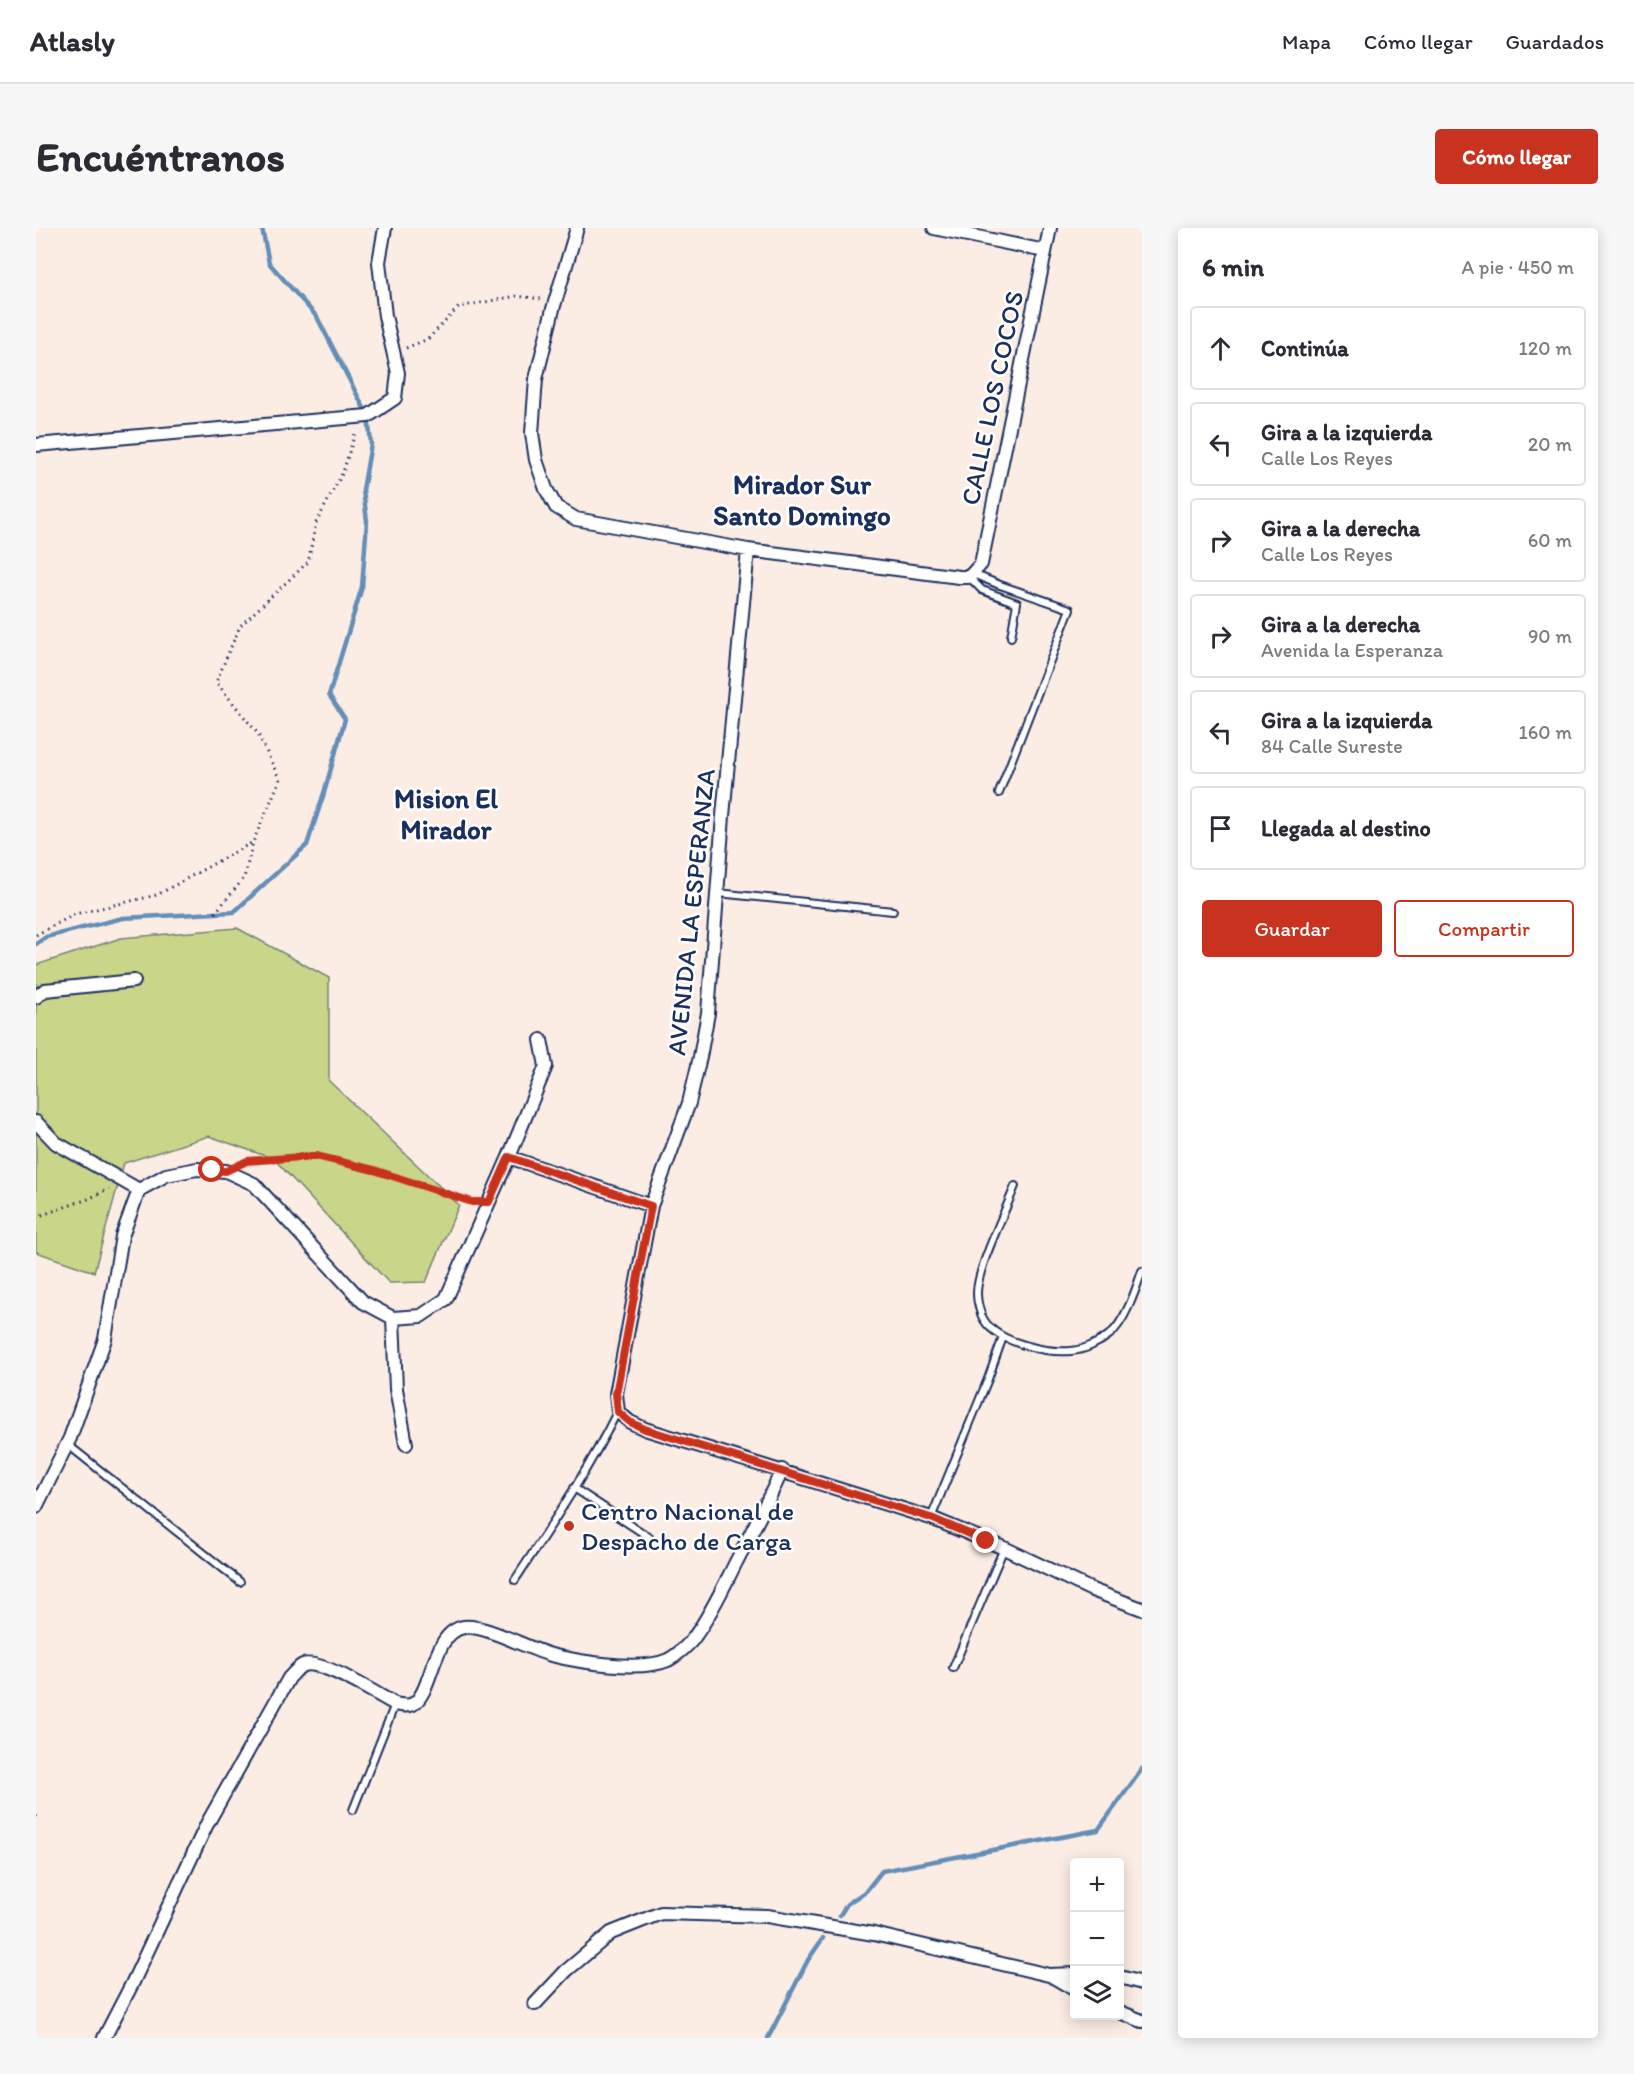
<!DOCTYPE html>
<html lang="es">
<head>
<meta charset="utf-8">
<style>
  :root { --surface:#fff; --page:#f7f7f7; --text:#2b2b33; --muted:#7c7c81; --line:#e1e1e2; --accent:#c8321e }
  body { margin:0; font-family:Itim,sans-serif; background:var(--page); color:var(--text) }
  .controls { position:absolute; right:18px; bottom:18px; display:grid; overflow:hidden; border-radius:6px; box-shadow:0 3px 15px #0003 }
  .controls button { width:54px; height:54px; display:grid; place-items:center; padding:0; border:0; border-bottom:2px solid var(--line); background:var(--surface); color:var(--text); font:30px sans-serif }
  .stop { position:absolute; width:18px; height:18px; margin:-14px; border:4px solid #c8321e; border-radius:50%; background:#fff }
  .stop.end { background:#c8321e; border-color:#fff; box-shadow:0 2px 6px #0008 }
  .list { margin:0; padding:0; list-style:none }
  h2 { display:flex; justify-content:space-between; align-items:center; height:78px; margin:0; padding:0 24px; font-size:26px }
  h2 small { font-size:20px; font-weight:400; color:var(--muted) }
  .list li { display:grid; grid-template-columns:39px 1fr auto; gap:18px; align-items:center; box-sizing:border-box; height:84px; margin:0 12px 12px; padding:0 12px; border:2px solid var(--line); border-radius:6px }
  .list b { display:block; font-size:22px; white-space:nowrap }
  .list p { margin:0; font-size:20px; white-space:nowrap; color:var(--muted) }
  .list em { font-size:20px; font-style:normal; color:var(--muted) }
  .actions { display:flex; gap:12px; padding:18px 24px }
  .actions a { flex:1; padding:14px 0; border:2px solid var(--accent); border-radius:6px; text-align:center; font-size:21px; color:var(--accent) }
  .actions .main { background:var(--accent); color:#fff }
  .icon { flex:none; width:33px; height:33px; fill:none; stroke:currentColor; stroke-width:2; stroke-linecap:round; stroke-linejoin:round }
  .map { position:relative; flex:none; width:1106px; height:1810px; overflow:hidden; border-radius:6px }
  header { display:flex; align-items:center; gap:36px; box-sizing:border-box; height:84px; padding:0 30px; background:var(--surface); border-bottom:2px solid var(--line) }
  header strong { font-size:28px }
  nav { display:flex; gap:33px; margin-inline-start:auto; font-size:21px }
  .intro { display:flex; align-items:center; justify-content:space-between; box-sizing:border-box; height:144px; padding:0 36px }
  h1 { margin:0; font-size:42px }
  .button { padding:15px 27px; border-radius:6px; background:var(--accent); color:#fff; font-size:21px; font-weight:700 }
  main { display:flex; gap:36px; padding:0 36px }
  aside { flex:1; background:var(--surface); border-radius:6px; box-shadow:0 3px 15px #0003 }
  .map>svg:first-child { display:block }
</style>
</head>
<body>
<header>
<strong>Atlasly</strong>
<nav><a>Mapa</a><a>Cómo llegar</a><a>Guardados</a></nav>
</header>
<div class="intro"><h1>Encuéntranos</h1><a class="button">Cómo llegar</a></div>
<main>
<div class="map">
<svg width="1106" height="1810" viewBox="0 0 1106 1810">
  <rect width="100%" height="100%" fill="#fcede4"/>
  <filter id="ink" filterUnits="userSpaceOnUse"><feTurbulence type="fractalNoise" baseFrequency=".0167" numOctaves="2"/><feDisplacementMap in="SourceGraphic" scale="12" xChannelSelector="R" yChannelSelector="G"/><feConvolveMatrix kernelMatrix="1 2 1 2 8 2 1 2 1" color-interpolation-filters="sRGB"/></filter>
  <g filter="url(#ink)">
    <!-- green -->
    <path fill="#c9d589" stroke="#728274" stroke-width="1.5" d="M201,700L293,750V853L423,977L390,1054L353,1055L238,931L173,908L88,935L58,1044L0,1024V737L85,710Z"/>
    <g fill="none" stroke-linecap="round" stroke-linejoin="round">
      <!-- stream -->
      <path stroke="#638eb7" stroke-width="4.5" d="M0,716L10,709L87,690L198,684L271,617L288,565L309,491L293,467L326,359L331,293L327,262L335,216L332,188L281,89L233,35L226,0
        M804,1687L811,1676L830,1663L846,1643L1062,1602L1106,1541
        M732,1810L772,1732L787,1710"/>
      <!-- lane casing -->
      <g stroke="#1b2f5e" stroke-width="10">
        <path id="lane" d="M937,346L964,357L1034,381L963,565
          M933,349L946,362L981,375L975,409
          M682,665L857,683
          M979,958C970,982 940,1043 941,1066C941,1073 944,1086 948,1092C962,1115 1011,1125 1035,1123C1048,1122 1063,1115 1073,1107C1089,1095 1100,1061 1106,1043
          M31,1216L204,1354
          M538,1260L613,1309
          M895,1290L952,1151L967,1109
          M479,1352C515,1297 552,1243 581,1184
          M917,1440L968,1320
          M317,1582L359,1476"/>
      </g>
      <!-- street casing -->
      <g stroke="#1b2f5e" stroke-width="16">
        <path id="street" d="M541,0L517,81L500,151L496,205L500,232L510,261L520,279L540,291L712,322L923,349H933L945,336L1014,0
          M898,0L1009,23
          M0,217L332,188L359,170L362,145L349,88L343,34L349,0
          M712,322L687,588L672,785L664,829L653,875L615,978L580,1166L582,1184L594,1194L609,1201L895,1290L968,1320L1056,1362L1106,1381
          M0,769L9,762L98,753
          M0,894L20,915L103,962
          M473,929L510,838L505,812
          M357,1090L360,1161L370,1216
          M0,1279L34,1210L69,1111L86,1008L103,962L130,947L161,941L190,943L218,956L327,1074L357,1090L385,1088L410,1071L473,929L615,978
          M1014,1747L1038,1761
          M1084,1749L1106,1755
          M499,1776L530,1743L575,1705L625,1685L731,1688L838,1706L1013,1747L1038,1746
          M1084,1784L1106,1793
          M68,1810L96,1756L171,1596L253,1450C257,1446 262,1439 267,1437C286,1431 340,1466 359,1476C365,1477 371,1479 377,1476C397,1464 396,1404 428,1399C448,1396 492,1421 515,1427C543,1434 605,1444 632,1432C640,1428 654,1416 659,1408C675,1386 687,1360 699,1336C715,1305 732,1274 746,1242"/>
      </g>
      <!-- path -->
      <path stroke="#1b2f5e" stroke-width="3" stroke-dasharray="1.5 4.5" stroke-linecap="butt" d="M370,120L392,111L423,79L480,68L506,71
        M179,685L208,650L217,614L244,552L222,506L180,454L204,398L272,334L280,295L307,244L320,202
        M0,707L39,686L121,667L217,614
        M205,936L211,933L280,928L338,942L437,974
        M0,989L52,971L73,961
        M0,1588L1,1589"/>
      <!-- lane -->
      <use href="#lane" stroke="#fff" stroke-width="6"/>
      <!-- street -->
      <use href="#street" stroke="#fff" stroke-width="12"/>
    </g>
  </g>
  <g fill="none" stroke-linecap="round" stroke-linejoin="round" filter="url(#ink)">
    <!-- route -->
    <path stroke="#c8321e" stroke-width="8" d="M176,942L190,943L211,933L280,928L338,942L436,974H453L473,929L615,978L580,1166L582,1184L594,1194L609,1201L895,1290L950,1313"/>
  </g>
  <!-- markers -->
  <circle fill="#c8321e" stroke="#fff" stroke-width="2" cx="533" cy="1298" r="6"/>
  <g text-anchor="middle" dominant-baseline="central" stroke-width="5" stroke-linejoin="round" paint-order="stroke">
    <!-- street labels -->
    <g font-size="26" fill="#1b2f5e" stroke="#fff">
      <text transform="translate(956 170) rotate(-78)">CALLE LOS COCOS</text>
      <text transform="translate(655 684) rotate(-84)">AVENIDA LA ESPERANZA</text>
    </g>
    <!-- poi labels -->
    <g font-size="26" fill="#1b2f5e" stroke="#fff" text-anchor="start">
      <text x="545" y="1283">Centro Nacional de<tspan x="545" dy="30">Despacho de Carga</tspan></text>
    </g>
    <!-- neighbourhood labels -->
    <g font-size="27" font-weight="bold" fill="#1b2f5e" stroke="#fff">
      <text x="766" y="256">Mirador Sur<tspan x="766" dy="31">Santo Domingo</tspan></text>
      <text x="410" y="570">Mision El<tspan x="410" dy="31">Mirador</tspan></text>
    </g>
  </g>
</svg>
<div class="controls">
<button>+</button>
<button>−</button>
<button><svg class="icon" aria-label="layers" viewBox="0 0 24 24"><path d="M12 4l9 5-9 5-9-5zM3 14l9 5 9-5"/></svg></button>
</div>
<div class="stop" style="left:176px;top:942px"></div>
<div class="stop end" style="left:950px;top:1313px"></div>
</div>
<aside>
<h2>6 min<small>A pie · 450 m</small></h2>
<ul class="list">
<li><svg class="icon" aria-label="ahead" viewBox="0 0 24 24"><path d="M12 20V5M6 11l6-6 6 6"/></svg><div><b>Continúa</b></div><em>120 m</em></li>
<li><svg class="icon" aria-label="left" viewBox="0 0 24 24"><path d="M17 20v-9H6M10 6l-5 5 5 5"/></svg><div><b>Gira a la izquierda</b><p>Calle Los Reyes</p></div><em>20 m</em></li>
<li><svg class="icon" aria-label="right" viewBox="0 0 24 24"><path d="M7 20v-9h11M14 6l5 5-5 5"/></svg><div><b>Gira a la derecha</b><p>Calle Los Reyes</p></div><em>60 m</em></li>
<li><svg class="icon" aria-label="right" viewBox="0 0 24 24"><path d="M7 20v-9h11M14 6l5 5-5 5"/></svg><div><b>Gira a la derecha</b><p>Avenida la Esperanza</p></div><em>90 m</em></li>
<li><svg class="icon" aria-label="left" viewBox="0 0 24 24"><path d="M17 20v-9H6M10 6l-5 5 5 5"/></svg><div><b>Gira a la izquierda</b><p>84 Calle Sureste</p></div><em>160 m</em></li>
<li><svg class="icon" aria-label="arrive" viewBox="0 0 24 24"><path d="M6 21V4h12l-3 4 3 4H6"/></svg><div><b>Llegada al destino</b></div></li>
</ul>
<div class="actions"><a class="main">Guardar</a><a>Compartir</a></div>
</aside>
</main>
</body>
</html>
